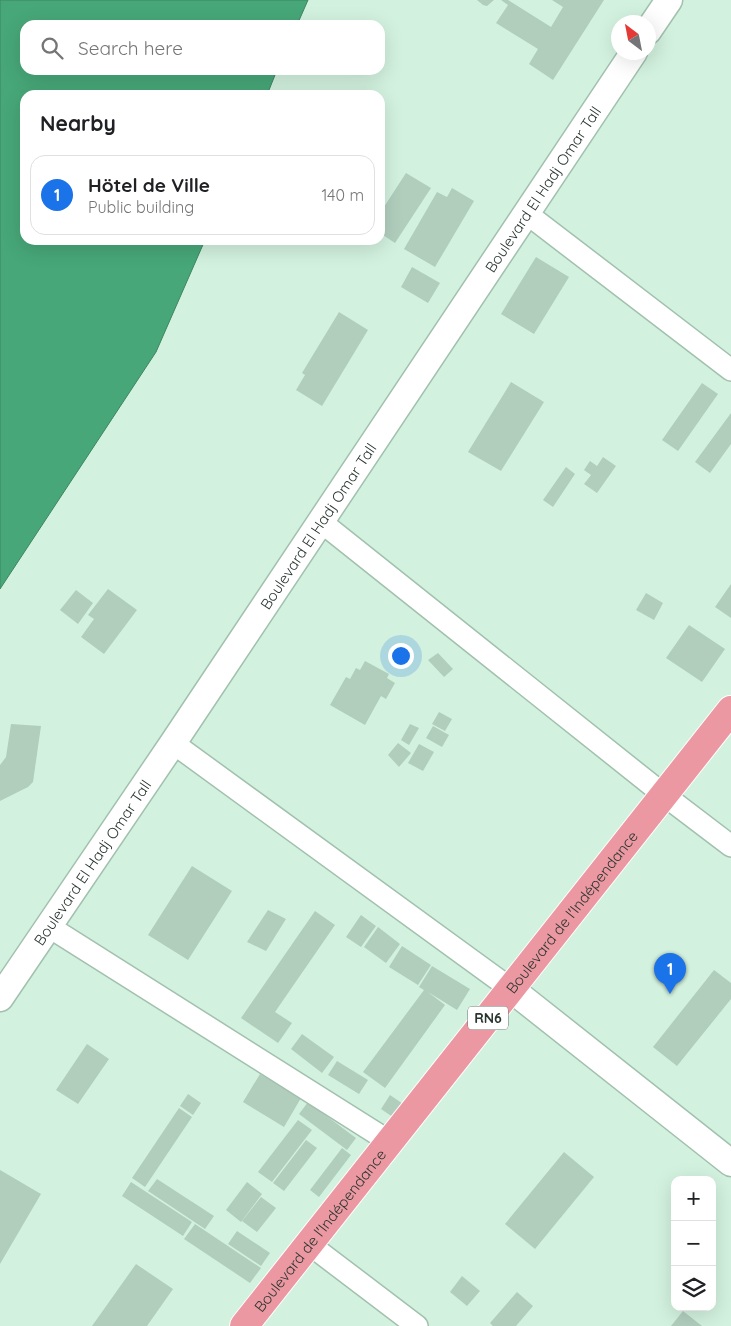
<!DOCTYPE html>
<html lang="en">
<head>
<meta charset="utf-8">
<style>
  :root { --surface:#fff; --page:#f2f2f2; --text:#202124; --muted:#757577; --line:#e0e0e0; --accent:#1a73e8 }
  body { margin:0; font-family:Quicksand,sans-serif; background:var(--page); color:var(--text) }
  .controls { position:absolute; right:15px; bottom:15px; display:grid; overflow:hidden; border-radius:10px; box-shadow:0 5px 20px #0002 }
  .controls button { width:45px; height:45px; display:grid; place-items:center; padding:0; border:0; border-bottom:1px solid var(--line); background:var(--surface); color:var(--text); font:25px sans-serif }
  .compass { position:absolute; left:611px; top:15px; width:45px; height:45px; border-radius:50%; background:var(--surface); box-shadow:0 5px 20px #0002; rotate:328deg }
  .you { position:absolute; left:400px; top:655px; width:18px; height:18px; margin:-12px; border:4px solid #fff; border-radius:50%; background:#1a73e8; box-shadow:0 0 0 8px #1a73e833 }
  .badge { display:grid; place-items:center; width:32px; height:32px; border-radius:50%; background:var(--accent); color:#fff; font-size:16px; font-weight:700 }
  .pin { position:absolute; translate:-50% -41px; filter:drop-shadow(0 1px 2px #0008) }
  .pin::after { content:''; position:absolute; top:26px; width:18px; height:15px; background:inherit; clip-path:polygon(0 0,100% 0,50% 100%) }
  .list { margin:0; padding:0; list-style:none }
  h2 { display:flex; justify-content:space-between; align-items:center; height:65px; margin:0; padding:0 20px; font-size:21px }
  h2 small { font-size:16px; font-weight:400; color:var(--muted) }
  .list li { display:grid; grid-template-columns:32px 1fr auto; gap:15px; align-items:center; box-sizing:border-box; height:80px; margin:0 10px 10px; padding:0 10px; border:1px solid var(--line); border-radius:15px }
  .list b { display:block; font-size:19px; white-space:nowrap }
  .list p { margin:0; font-size:16px; white-space:nowrap; color:var(--muted) }
  .list em { font-size:16px; font-style:normal; color:var(--muted) }
  .icon { flex:none; width:28px; height:28px; fill:none; stroke:currentColor; stroke-width:2; stroke-linecap:round; stroke-linejoin:round }
  .map { position:relative; flex:none; width:731px; height:1326px; overflow:hidden }
  .search { position:absolute; background:var(--surface); box-shadow:0 5px 20px #0002; left:20px; top:20px; width:365px; height:55px; display:flex; align-items:center; gap:12px; box-sizing:border-box; padding:0 18px; border-radius:15px; color:var(--muted); font-size:19px }
  .panel { position:absolute; background:var(--surface); box-shadow:0 5px 20px #0002; left:20px; top:90px; width:365px; height:155px; border-radius:15px }
  .map>svg:first-child { display:block }
</style>
</head>
<body>
<div class="map">
<svg width="731" height="1326" viewBox="0 0 731 1326">
  <rect width="100%" height="100%" fill="#d2f1de"/>
  <!-- water -->
  <path fill="#47a778" stroke="#3e8562" d="M0,0H308L297,25H25V70H277L267,95H25V240H205L156,352L0,589Z"/>
  <!-- building -->
  <path fill="#b1cebd" d="M477,0H494L487,6L483,5Z
    M501,0H508L551,27L563,7L552,0H604L553,80L529,64L538,49L496,23L508,5Z
    M406,173L431,188L395,243L380,233V213Z
    M452,188L474,201L435,267L404,249L437,192L447,197Z
    M536,257L569,277L534,334L501,314Z
    M412,267L440,283L428,303L401,287Z
    M339,312L368,330L322,406L296,390L305,375L302,373Z
    M511,382L544,402L501,471L468,452Z
    M702,383L718,394L678,451L662,440Z
    M731,413V444L710,473L695,462Z
    M603,457L616,466L597,493L584,484L591,475L584,470L590,461L597,466Z
    M566,467L575,474L553,507L543,500Z
    M731,584V618L715,607Z
    M108,589L137,610L104,654L81,637L94,619L88,615Z
    M76,590L93,603L78,624L60,610Z
    M646,593L663,603L654,620L636,610Z
    M689,625L725,649L702,682L666,658Z
    M438,653L453,669L444,677L428,660Z
    M365,661L389,674L387,678L395,683L386,699L381,696L365,725L330,705L346,677L350,679L356,668L360,670Z
    M439,712L452,719L445,731L432,724Z
    M11,724L41,726L33,782L28,787L0,801V765L6,757Z
    M410,724L419,728L409,745L401,740Z
    M433,726L449,735L442,747L426,738Z
    M398,743L411,753L399,767L388,755Z
    M419,744L434,752L423,771L408,763Z
    M192,866L232,891L188,960L148,935Z
    M268,910L286,919L266,951L247,942Z
    M315,911L335,925L275,1012L292,1023L278,1043L241,1018Z
    M361,915L376,926L361,947L346,937Z
    M378,927L400,944L386,963L364,947Z
    M402,946L431,965L418,985L389,967Z
    M432,966L470,989L457,1010L428,992L445,1005L385,1088L363,1072L424,990L419,987Z
    M714,970L731,983V999L677,1066L653,1047Z
    M302,1034L334,1057L322,1073L291,1049Z
    M87,1044L109,1059L78,1104L56,1090Z
    M337,1061L368,1080L359,1094L328,1075Z
    M260,1074L301,1098L284,1127L243,1102Z
    M188,1094L201,1103L193,1115L180,1106Z
    M390,1095L409,1108L400,1122L381,1109Z
    M308,1102L356,1138L347,1150L299,1114Z
    M179,1108L192,1117L145,1187L132,1178Z
    M298,1120L312,1130L272,1182L258,1172Z
    M306,1140L317,1148L284,1191L273,1183Z
    M342,1148L351,1155L319,1197L310,1190Z
    M564,1152L594,1177L535,1249L505,1224Z
    M0,1170L41,1194L0,1264Z
    M157,1179L214,1216L205,1229L148,1191Z
    M131,1182L192,1222L183,1236L122,1196Z
    M247,1182L262,1194L241,1222L226,1210Z
    M261,1197L276,1208L257,1232L242,1221Z
    M195,1224L261,1268L250,1283L184,1239Z
    M237,1231L270,1253L261,1266L228,1244Z
    M136,1264L173,1289L147,1326H92Z
    M462,1276L480,1291L467,1306L450,1292Z
    M517,1292L533,1306L516,1326H493L490,1323Z
    M683,1311L702,1326H671Z"/>
  <g fill="none" stroke-linecap="round" stroke-linejoin="round">
    <!-- minor casing -->
    <g stroke="#a2c0ae" stroke-width="24">
      <path id="minor" d="M526,213L731,370
        M320,521L664,795L731,846
        M173,743L511,989
        M48,926L390,1142
        M309,1244L417,1326"/>
    </g>
    <!-- tertiary casing -->
    <g stroke="#a2c0ae" stroke-width="29">
      <g id="tertiary">
        <path d="M648,31L669,0"/>
        <path d="M511,989L731,1163"/>
        <path id="s1" d="M0,998L173,743L634,52"/>
      </g>
    </g>
    <!-- trunk casing -->
    <g stroke="#fff" stroke-width="30">
      <g id="trunk">
        <path id="s2" d="M244,1326L731,710"/>
      </g>
    </g>
    <!-- minor -->
    <use href="#minor" stroke="#fff" stroke-width="21"/>
    <!-- tertiary -->
    <use href="#tertiary" stroke="#fff" stroke-width="26"/>
    <!-- trunk -->
    <use href="#trunk" stroke="#ec98a2" stroke-width="28"/>
  </g>
  <g text-anchor="middle" dominant-baseline="central" stroke-width="5" stroke-linejoin="round" paint-order="stroke">
    <!-- shield labels -->
    <rect fill="#fff" stroke="#6a726d" stroke-width="1" x="468" y="1006.5" width="40" height="23" rx="4"/>
    <g font-size="14" font-weight="bold" fill="#2a362f">
      <text x="488" y="1018">RN6</text>
    </g>
    <!-- street labels -->
    <g font-size="15" fill="#2a362f" stroke="#fff">
      <text stroke="none"><textPath href="#s1" startOffset="974">Boulevard El Hadj Omar Tall</textPath></text>
      <text stroke="none"><textPath href="#s1" startOffset="569">Boulevard El Hadj Omar Tall</textPath></text>
      <text stroke="none"><textPath href="#s1" startOffset="164">Boulevard El Hadj Omar Tall</textPath></text>
      <text stroke="none"><textPath href="#s2" startOffset="528">Boulevard de l'Indépendance</textPath></text>
      <text stroke="none"><textPath href="#s2" startOffset="122">Boulevard de l'Indépendance</textPath></text>
    </g>
  </g>
</svg>
<div class="controls">
<button>+</button>
<button>−</button>
<button><svg class="icon" aria-label="layers" viewBox="0 0 24 24"><path d="M12 4l9 5-9 5-9-5zM3 14l9 5 9-5"/></svg></button>
</div>
<svg class="compass" viewBox="-18 -18 36 36"><path d="M0-13l5 13h-10z" fill="#e53935"/><path d="M0 13l5-13h-10z" fill="#757577"/></svg>
<div class="you"></div>
<div class="pin badge" style="left:670px;top:994px">1</div>
<div class="search"><svg class="icon" aria-label="search" viewBox="0 0 24 24"><circle cx="10" cy="10" r="6"/><path d="M15 15l6 6"/></svg>Search here</div>
<section class="panel">
<h2>Nearby<small></small></h2>
<ul class="list">
<li><span class="badge">1</span><div><b>Hötel de Ville</b><p>Public building</p></div><em>140 m</em></li>
</ul>
</section>
</div>
</body>
</html>
